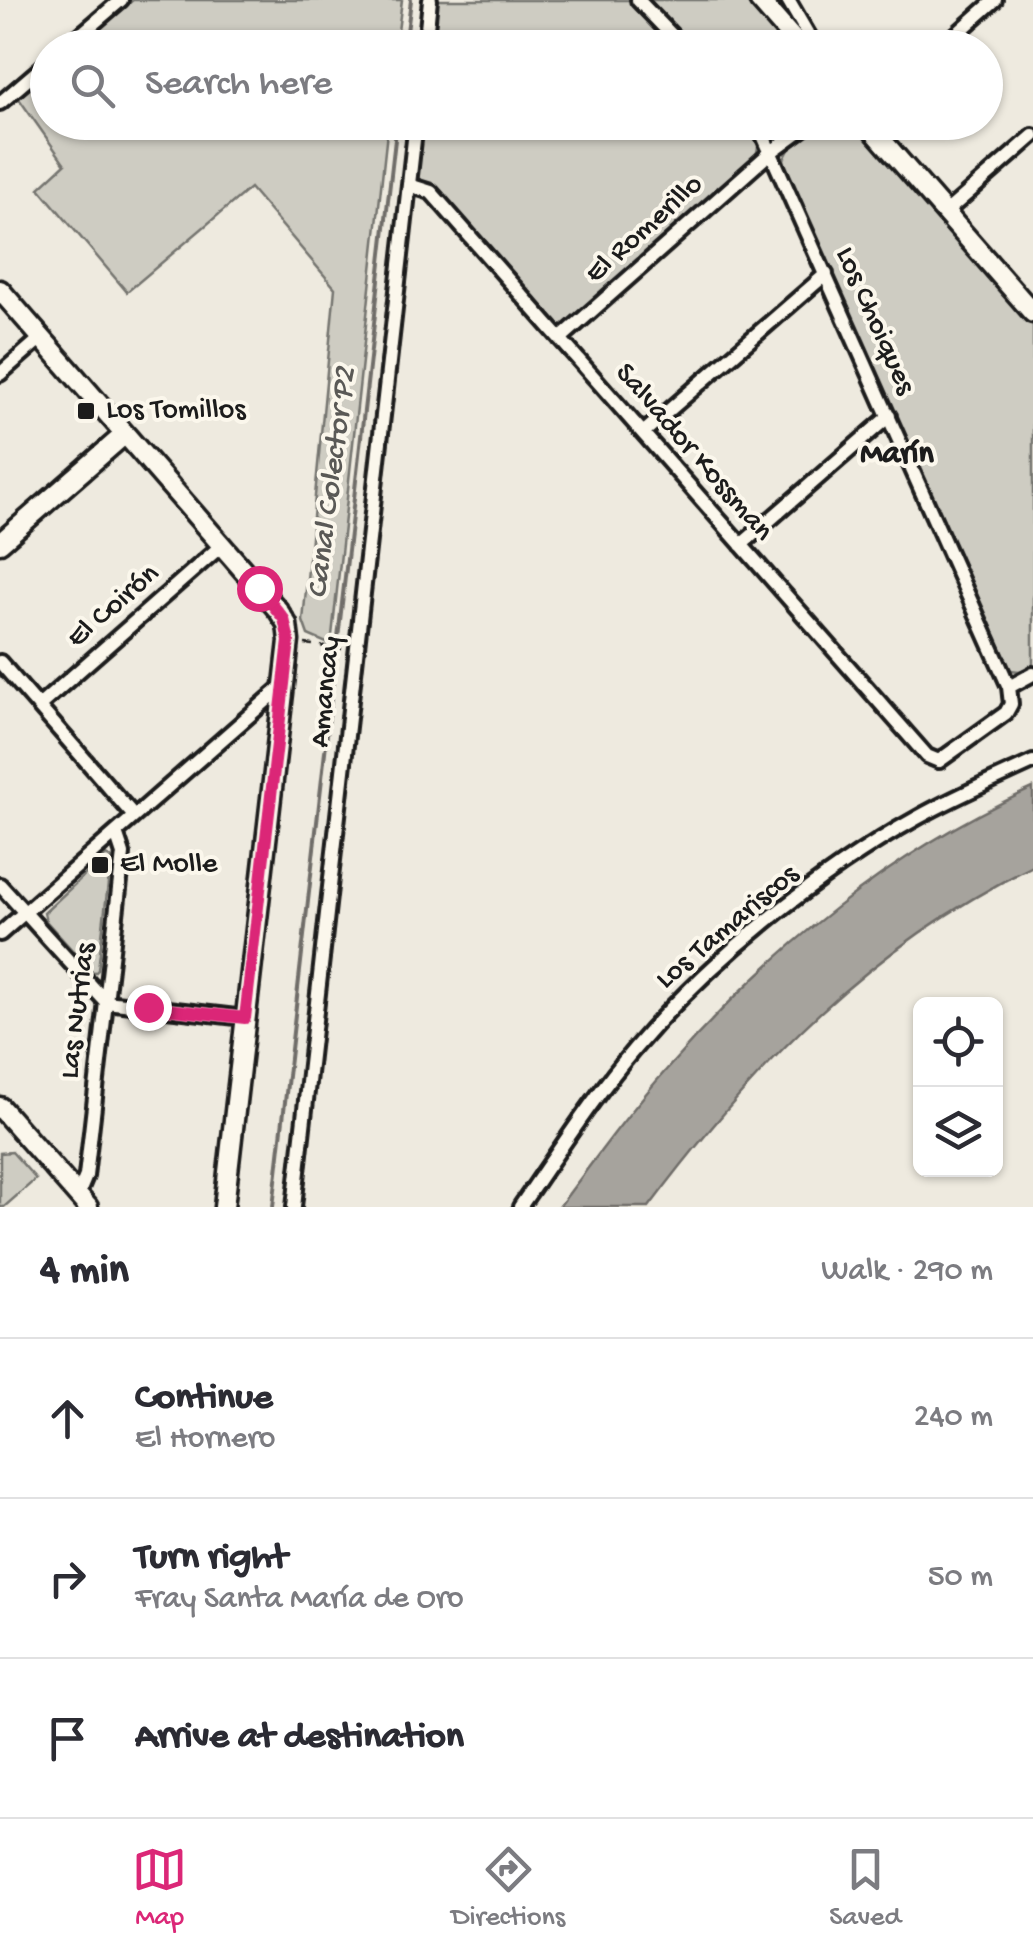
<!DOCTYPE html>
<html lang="en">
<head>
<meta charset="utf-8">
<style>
  :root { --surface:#fff; --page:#f7f7f7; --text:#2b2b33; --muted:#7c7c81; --line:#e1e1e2; --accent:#db2777 }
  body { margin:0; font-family:"Gochi Hand",sans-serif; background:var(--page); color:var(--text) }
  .controls { position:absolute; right:30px; bottom:30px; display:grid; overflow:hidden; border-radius:15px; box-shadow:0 2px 8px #0004 }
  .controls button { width:90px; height:90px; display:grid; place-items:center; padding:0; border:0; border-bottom:2px solid var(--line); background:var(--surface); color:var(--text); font:50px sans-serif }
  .stop { position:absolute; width:30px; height:30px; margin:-22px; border:8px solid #db2777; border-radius:50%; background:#fff }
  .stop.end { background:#db2777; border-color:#fff; box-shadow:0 2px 10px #0008 }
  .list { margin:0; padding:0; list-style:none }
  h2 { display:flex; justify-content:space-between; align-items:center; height:130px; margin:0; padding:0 40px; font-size:42px }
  h2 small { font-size:32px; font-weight:400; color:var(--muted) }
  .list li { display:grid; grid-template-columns:65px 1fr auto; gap:30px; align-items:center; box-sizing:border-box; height:160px; padding:0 40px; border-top:2px solid var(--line) }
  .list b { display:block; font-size:38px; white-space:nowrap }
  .list p { margin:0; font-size:32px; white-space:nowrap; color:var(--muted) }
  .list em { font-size:32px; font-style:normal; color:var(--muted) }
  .icon { flex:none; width:55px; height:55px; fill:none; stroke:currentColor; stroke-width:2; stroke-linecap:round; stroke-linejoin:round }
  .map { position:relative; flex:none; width:1033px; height:1207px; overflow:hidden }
  .search { position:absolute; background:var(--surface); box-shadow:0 2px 8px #0004; left:30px; right:30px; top:30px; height:110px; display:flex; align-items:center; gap:25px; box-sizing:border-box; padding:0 35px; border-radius:55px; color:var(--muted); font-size:38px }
  .sheet { height:610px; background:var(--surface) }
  nav { display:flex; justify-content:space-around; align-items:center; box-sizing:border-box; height:140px; border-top:2px solid var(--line); background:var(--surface); font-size:28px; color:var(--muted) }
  nav a { display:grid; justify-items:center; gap:5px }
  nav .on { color:var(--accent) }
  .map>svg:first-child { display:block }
</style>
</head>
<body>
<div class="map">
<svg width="1033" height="1207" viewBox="0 0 1033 1207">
  <rect width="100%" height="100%" fill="#eeeadf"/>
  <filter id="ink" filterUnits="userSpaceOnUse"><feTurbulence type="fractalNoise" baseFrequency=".01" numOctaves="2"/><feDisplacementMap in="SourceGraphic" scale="20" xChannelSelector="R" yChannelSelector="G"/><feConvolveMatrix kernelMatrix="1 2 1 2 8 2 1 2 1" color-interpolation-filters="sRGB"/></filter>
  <g filter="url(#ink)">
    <!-- green -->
    <path fill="#ceccc2" stroke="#75746f" stroke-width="2.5" d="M133,0H402L396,47H76Z
      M435,0H631L677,47L430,48Z
      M646,0H752L794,47H693Z
      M47,71L48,122L388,123L331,645L308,635L303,621L335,288L250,188L127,292L39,188L65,164L17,96Z
      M421,123H750L759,142L756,157L560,332L420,181L416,174Z
      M825,123H859L1033,322V667L1019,671L1011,670L1005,664L787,174L784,159L790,148Z
      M106,855L111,858L98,970L94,974L46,921L44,913Z
      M12,1152L36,1179L4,1207H0V1153Z"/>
    <!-- water -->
    <path fill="#a6a39d" stroke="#6f6d69" stroke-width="2.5" d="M1033,788V866C869,947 757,1063 649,1207H559C594,1160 628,1113 667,1069C768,953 892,851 1033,788Z"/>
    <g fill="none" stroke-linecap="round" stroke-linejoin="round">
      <!-- stream -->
      <path stroke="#6f6d69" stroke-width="4" d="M405,48L411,0
        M273,1207L397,122"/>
      <!-- street casing -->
      <g stroke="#1c1c1c" stroke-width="20">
        <path id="street" d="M638,0L684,48
          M788,0L816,48
          M65,48L121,0
          M425,48L430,0
          M941,48L995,0
          M0,103L48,62
          M409,185L431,192L927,756L939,761L1006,713L1011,704L1009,687L757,122
          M945,213L1033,136
          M560,339L771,152L812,122
          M0,374L41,338
          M643,433L826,274
          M741,545L889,416
          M0,662L134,816
          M1009,687L1033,674
          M39,706L222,545
          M0,885L106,1002L245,1018
          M0,934L283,686
          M78,1195L86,1176L123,854L116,833
          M294,1207L416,122
          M520,1207C557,1154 593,1097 636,1047C709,961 818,873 917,818C954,797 994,780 1033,762"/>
      </g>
      <!-- secondary casing -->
      <g stroke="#1c1c1c" stroke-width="25">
        <path id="secondary" d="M759,0L801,48
          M866,122L1033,313
          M0,290L278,610L287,624L289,641L224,1207
          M0,543L125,434
          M0,1107L88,1207"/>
      </g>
      <!-- path -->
      <path stroke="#1c1c1c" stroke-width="2.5" stroke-dasharray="8 8" stroke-linecap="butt" d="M305,644L342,649"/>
      <!-- street -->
      <use href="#street" stroke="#fbf7ec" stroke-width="12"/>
      <!-- secondary -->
      <use href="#secondary" stroke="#fbf7ec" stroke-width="18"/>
    </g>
  </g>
  <g fill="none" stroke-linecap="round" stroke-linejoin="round" filter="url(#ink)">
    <!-- route -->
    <path stroke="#db2777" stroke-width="12" d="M148,1007L245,1018L289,641L284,619L259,588"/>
  </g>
  <!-- markers -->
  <g fill="#1c1c1c" stroke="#fbf7ec" stroke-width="4">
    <rect x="76" y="401" width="20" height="20" rx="5"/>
    <rect x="90" y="855" width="20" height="20" rx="5"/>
  </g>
  <g text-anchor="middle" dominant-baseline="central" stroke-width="8" stroke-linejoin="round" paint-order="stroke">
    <!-- street labels -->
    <g font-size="30" fill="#1c1c1c" stroke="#fbf7ec">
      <text transform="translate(645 230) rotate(-42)">El Romerillo</text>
      <text transform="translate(874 321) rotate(66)">Los Choiques</text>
      <text transform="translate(693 453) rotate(49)">Salvador Kossman</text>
      <text transform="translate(114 607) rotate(-41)">El Coirón</text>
      <text transform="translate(327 692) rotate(-84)">Amancay</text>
      <text transform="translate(728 928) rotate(-40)">Los Tamariscos</text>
      <text transform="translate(79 1011) rotate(-83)">Las Nutrias</text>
    </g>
    <!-- poi labels -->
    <g font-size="30" fill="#1c1c1c" stroke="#fbf7ec" text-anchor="start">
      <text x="106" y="411">Los Tomillos</text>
      <text x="120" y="865">El Molle</text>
    </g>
    <!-- neighbourhood labels -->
    <g font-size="32" font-weight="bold" fill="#1c1c1c" stroke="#fbf7ec">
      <text x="897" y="455">Marín</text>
    </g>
    <!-- water labels -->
    <g font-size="32" font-style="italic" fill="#5a5956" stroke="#fbf7ec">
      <text transform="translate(333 483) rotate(-83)">Canal Colector P2</text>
    </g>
  </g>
</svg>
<div class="controls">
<button><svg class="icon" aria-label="locate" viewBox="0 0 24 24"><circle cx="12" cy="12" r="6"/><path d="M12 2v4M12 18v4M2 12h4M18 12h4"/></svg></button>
<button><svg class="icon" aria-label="layers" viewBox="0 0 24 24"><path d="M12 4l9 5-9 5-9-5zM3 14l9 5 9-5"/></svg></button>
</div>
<div class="stop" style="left:259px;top:588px"></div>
<div class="stop end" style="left:148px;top:1007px"></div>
<div class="search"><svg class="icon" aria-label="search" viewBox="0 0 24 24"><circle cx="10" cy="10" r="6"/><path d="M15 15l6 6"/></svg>Search here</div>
</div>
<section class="sheet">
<h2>4 min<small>Walk · 290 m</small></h2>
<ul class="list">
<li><svg class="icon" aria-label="ahead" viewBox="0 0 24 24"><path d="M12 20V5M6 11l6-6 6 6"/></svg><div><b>Continue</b><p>El Hornero</p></div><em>240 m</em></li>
<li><svg class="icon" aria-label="right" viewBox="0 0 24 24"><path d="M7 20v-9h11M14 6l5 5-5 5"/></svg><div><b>Turn right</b><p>Fray Santa María de Oro</p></div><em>50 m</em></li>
<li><svg class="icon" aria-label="arrive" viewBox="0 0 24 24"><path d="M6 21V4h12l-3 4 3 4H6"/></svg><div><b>Arrive at destination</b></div></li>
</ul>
</section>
<nav>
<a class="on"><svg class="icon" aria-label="map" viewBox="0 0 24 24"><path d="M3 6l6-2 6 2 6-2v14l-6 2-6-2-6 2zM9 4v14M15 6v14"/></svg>Map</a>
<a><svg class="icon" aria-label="directions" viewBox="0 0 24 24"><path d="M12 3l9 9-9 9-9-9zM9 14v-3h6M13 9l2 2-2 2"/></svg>Directions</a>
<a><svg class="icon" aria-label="saved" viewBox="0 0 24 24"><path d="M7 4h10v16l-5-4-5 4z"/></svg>Saved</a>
</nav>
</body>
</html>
